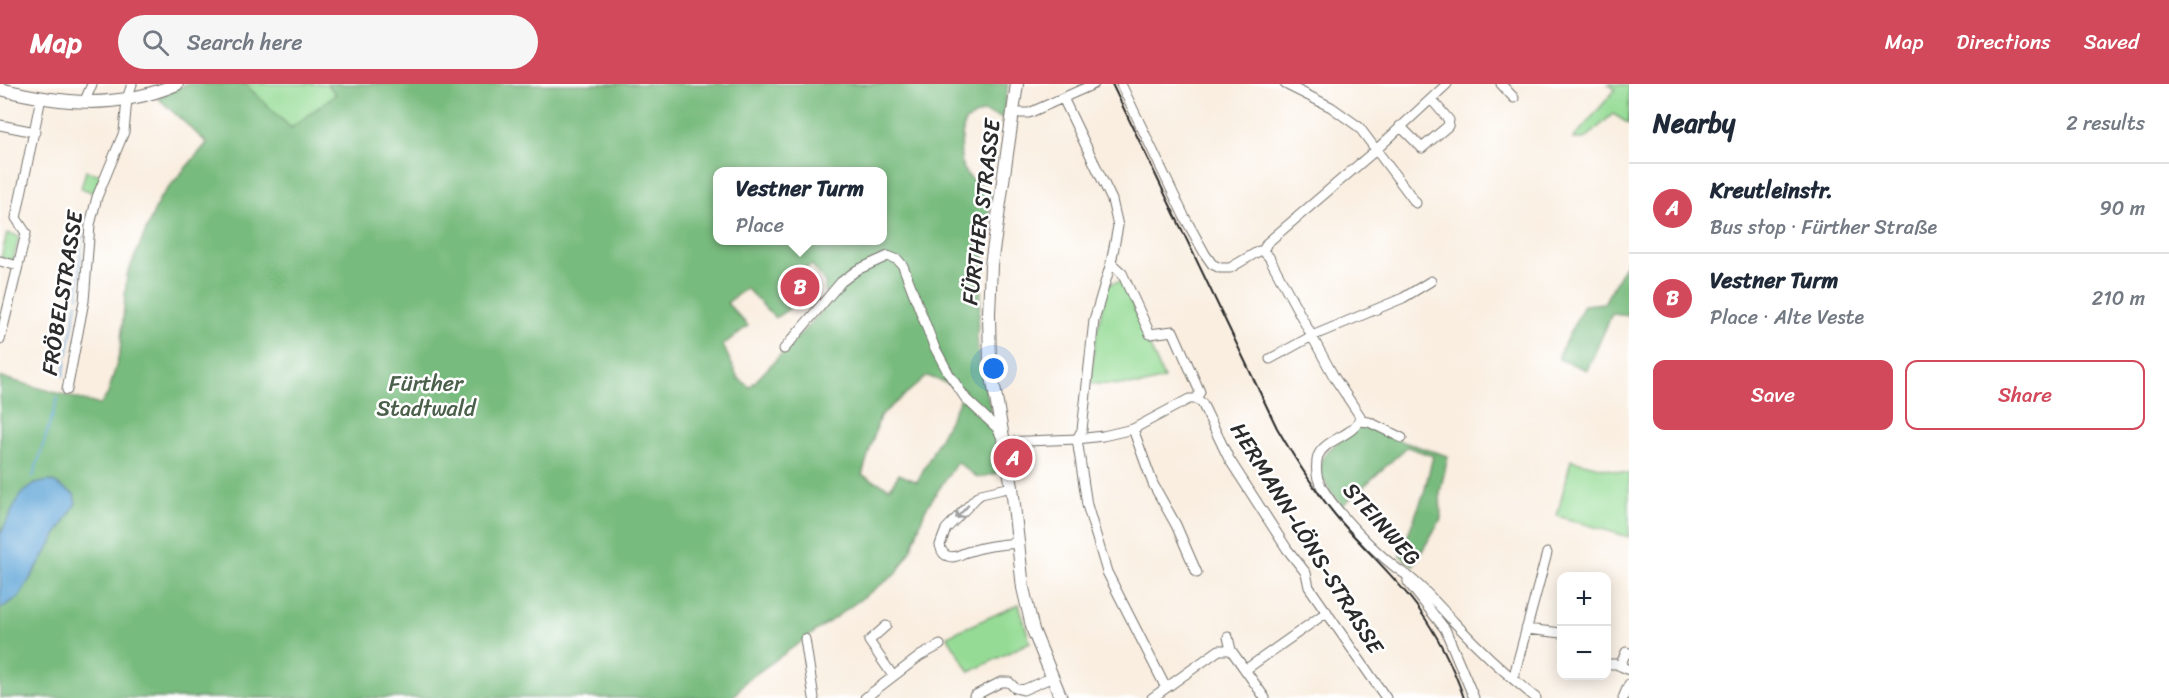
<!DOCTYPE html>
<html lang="en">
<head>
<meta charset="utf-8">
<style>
  :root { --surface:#fff; --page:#f6f6f7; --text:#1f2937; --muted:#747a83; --line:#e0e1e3; --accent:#d1495b }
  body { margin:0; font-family:Sriracha,sans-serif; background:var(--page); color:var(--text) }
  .controls { position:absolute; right:18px; bottom:18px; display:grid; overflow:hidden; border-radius:12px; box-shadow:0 3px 15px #0003 }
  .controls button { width:54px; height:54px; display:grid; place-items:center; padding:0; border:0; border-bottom:2px solid var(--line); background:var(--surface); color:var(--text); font:30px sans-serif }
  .you { position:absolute; left:994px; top:285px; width:21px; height:21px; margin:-15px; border:4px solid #fff; border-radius:50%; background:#1a73e8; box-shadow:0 0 0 9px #1a73e833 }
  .badge { display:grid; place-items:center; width:39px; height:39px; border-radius:50%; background:var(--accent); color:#fff; font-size:20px; font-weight:700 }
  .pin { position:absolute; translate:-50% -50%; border:3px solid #fff; box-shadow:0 2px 6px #0006 }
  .popup { position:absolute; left:713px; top:83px; width:174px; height:78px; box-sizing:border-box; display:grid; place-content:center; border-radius:12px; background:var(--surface); filter:drop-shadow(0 2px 4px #0005); font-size:20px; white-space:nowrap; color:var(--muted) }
  .popup b { font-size:22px; color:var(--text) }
  .popup::after { content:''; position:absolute; left:50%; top:100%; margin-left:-12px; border:12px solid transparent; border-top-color:var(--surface) }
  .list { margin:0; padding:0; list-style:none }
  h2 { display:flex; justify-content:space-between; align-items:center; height:78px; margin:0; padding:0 24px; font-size:26px }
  h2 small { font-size:20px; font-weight:400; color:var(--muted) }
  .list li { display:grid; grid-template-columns:39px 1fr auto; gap:18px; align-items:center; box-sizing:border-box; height:90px; padding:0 24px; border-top:2px solid var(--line) }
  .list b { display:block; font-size:22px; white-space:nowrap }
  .list p { margin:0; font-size:20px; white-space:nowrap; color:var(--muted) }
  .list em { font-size:20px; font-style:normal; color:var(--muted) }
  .actions { display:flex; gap:12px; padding:18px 24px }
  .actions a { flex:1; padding:14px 0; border:2px solid var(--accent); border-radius:12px; text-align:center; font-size:21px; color:var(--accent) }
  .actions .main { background:var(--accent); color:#fff }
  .icon { flex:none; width:33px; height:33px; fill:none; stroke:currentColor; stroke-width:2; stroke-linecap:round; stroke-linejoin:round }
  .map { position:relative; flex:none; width:1629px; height:614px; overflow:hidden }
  header { display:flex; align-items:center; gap:36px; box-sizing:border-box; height:84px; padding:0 30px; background:var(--accent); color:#fff }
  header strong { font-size:28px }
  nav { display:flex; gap:33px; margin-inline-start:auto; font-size:21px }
  .search { width:420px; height:54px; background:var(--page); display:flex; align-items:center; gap:15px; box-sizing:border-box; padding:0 21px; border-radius:33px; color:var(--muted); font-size:22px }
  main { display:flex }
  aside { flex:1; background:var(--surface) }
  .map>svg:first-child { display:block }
</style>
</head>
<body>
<header>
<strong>Map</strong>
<div class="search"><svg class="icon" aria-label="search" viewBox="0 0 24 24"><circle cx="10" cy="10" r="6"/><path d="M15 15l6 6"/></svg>Search here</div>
<nav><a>Map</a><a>Directions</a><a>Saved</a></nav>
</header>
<main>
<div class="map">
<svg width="1629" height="614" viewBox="0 0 1629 614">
  <rect width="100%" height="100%" fill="#fff"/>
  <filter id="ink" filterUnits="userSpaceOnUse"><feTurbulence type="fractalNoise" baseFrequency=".0167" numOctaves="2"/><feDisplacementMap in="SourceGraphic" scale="12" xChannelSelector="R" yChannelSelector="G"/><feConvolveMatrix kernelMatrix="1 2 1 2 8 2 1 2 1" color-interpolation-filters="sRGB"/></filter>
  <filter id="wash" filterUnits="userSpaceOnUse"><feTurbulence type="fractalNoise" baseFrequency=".008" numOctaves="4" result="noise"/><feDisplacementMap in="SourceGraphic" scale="24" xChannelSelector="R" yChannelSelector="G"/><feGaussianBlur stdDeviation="1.35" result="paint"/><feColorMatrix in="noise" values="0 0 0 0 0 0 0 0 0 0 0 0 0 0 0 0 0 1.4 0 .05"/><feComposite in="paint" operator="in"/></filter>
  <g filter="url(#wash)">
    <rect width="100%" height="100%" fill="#f9eee0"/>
    <!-- green -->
    <path fill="#95db95" stroke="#608360" stroke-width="1.5" d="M230,0H357L312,33L272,56Z
      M1608,0L1629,1V40L1613,30L1585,55H1573L1615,6Z
      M86,87L102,91L94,109L81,104Z
      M7,149L19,152L13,177L1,174Z
      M1122,197L1164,295L1141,301L1091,300L1094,262L1107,200Z
      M1571,376L1629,390V453L1557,432Z
      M1019,520L1030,558L970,588L947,552Z"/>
    <!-- forest -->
    <path fill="#78bb7e" stroke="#527354" stroke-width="1.5" fill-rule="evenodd" d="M186,0H245L291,44L336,10L327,0H1008L1003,34L983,28L965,37C962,49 957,77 965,88C971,96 983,103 991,109L977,251L979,279L1006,387L978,394L957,378L925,426L911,466L896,490L746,597L732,614H0V429L2,425L0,424V293L100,321L108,310L120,268L127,191L160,114L207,59L158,14ZM718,88H882V156H718ZM812,181L825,198L826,223L750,303L738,294L723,261L748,242L727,219L746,204L775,234L790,224L777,204L790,192ZM927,292L965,306L917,398L899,390L890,404L862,391L880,332Z
      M1629,174V232L1612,230L1587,286L1559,275L1560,268L1584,221L1604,219Z
      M1358,344H1372L1400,357L1448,372L1440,408L1441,435L1413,482L1400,471L1424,409L1433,372L1407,363L1342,422C1305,379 1318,372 1358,344Z"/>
    <!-- water -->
    <path fill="#64a7d8" stroke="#486982" stroke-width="1.5" d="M49,397L55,399L74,410L76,419L19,513L0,525V451L20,411L35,400Z"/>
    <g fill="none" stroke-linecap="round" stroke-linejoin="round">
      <!-- stream -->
      <path stroke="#64a7d8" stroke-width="2" d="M78,213L82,145
        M67,271L77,219
        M63,292L66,276
        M33,393L58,314"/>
    </g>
  </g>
  <g filter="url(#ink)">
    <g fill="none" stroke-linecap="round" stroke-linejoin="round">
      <!-- minor casing -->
      <g stroke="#736f6a" stroke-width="11">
        <path id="minor" d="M1121,0L1184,132L1205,170L1212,180L1220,184H1230L1259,167H1263L1269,173L1334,293L1360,332C1357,352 1325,354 1318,372C1316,378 1316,389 1318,395C1328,422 1383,477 1408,492V498L1445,545L1474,614
          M1285,0L1331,23L1359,43L1416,119
          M1501,0L1514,14
          M1063,14L1112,116L1118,142L1111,179L1094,236L1082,346L1077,355L1087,421L1107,488L1166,604
          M84,19L92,0
          M1013,29H1029L1094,0
          M0,41L35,48
          M1400,42L1422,64L1448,42L1449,36L1431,15
          M1263,167L1267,159L1377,65L1447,0
          M0,177L18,182
          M0,256L26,149L16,134L41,14
          M784,265L841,198L857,186L888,172L898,176L903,182L934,262L949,290L966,315L997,344L1004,358L1077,355L1103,352L1133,345L1189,315H1196L1200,308L1173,247L1150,250L1122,189L1111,179
          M1270,275L1312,252L1403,214L1431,197
          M67,306L84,217L90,141L97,113L124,48L127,15L132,0
          M1196,315L1202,319L1229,375L1287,465L1306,489L1309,503L1386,614
          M1360,337L1369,338L1402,354
          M1133,345L1153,400L1176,441L1197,489
          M1012,403L981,410L976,414L946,445L940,461C941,466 943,471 948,472C955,475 960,470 967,468C984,462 1002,460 1020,459
          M1408,492C1426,506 1439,522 1454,538C1479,565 1507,591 1536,614
          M886,542L869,557L893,592
          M1526,545L1562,549
          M1228,553L1231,566L1265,614
          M805,555L814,614
          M1606,580H1616L1629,586
          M1620,582L1626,568L1629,569
          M1245,586L1327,528
          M1513,595L1547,469
          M974,612L1001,598H1009L1015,604L1023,606L1053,593
          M865,614L920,572L940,561
          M1152,614L1219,566H1231
          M1623,614L1629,600"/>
      </g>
      <!-- major casing -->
      <g stroke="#736f6a" stroke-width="14">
        <path id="major" d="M1017,0L991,181L989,230L990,281L1012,403L1023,504L1033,546L1061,614
          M0,5C62,20 116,26 177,0"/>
      </g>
      <!-- minor -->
      <use href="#minor" stroke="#fff" stroke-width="9"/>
      <!-- major -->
      <use href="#major" stroke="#fff" stroke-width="12"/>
      <!-- rail -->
      <path stroke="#2b2b2b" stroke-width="2" d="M1112,0L1277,344C1295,375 1313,404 1336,432C1362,463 1394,491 1418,524C1438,552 1453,582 1464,614"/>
    </g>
    <!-- one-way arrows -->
    <defs><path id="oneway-shaft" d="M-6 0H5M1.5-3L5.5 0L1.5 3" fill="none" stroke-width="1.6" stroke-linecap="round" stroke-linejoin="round" transform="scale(1.5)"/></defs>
    <use stroke="#a0a0a0" href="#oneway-shaft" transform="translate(962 428) rotate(133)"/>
  </g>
  <g text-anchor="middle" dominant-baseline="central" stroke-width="5" stroke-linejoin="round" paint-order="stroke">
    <!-- street labels -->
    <g font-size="22" fill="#2b2b2b" stroke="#fff">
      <text transform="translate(981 128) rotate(-83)">FÜRTHER STRASSE</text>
      <text transform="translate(62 209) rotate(-81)">FRÖBELSTRASSE</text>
      <text transform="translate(1382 440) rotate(48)">STEINWEG</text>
      <text transform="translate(1307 454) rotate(58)">HERMANN-LÖNS-STRASSE</text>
    </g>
    <!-- park labels -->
    <g font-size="22" fill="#4b604b" stroke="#fff">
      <text x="426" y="299">Fürther<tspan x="426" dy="25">Stadtwald</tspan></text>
    </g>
  </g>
</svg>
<div class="controls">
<button>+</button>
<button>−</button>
</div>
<div class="you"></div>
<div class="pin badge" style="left:1013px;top:374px">A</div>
<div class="pin badge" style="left:800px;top:203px">B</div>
<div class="popup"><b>Vestner Turm</b>Place</div>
</div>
<aside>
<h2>Nearby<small>2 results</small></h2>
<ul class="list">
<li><span class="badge">A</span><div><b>Kreutleinstr.</b><p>Bus stop · Fürther Straße</p></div><em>90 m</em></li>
<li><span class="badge">B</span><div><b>Vestner Turm</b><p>Place · Alte Veste</p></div><em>210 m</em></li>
</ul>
<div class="actions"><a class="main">Save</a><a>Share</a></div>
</aside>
</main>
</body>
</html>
